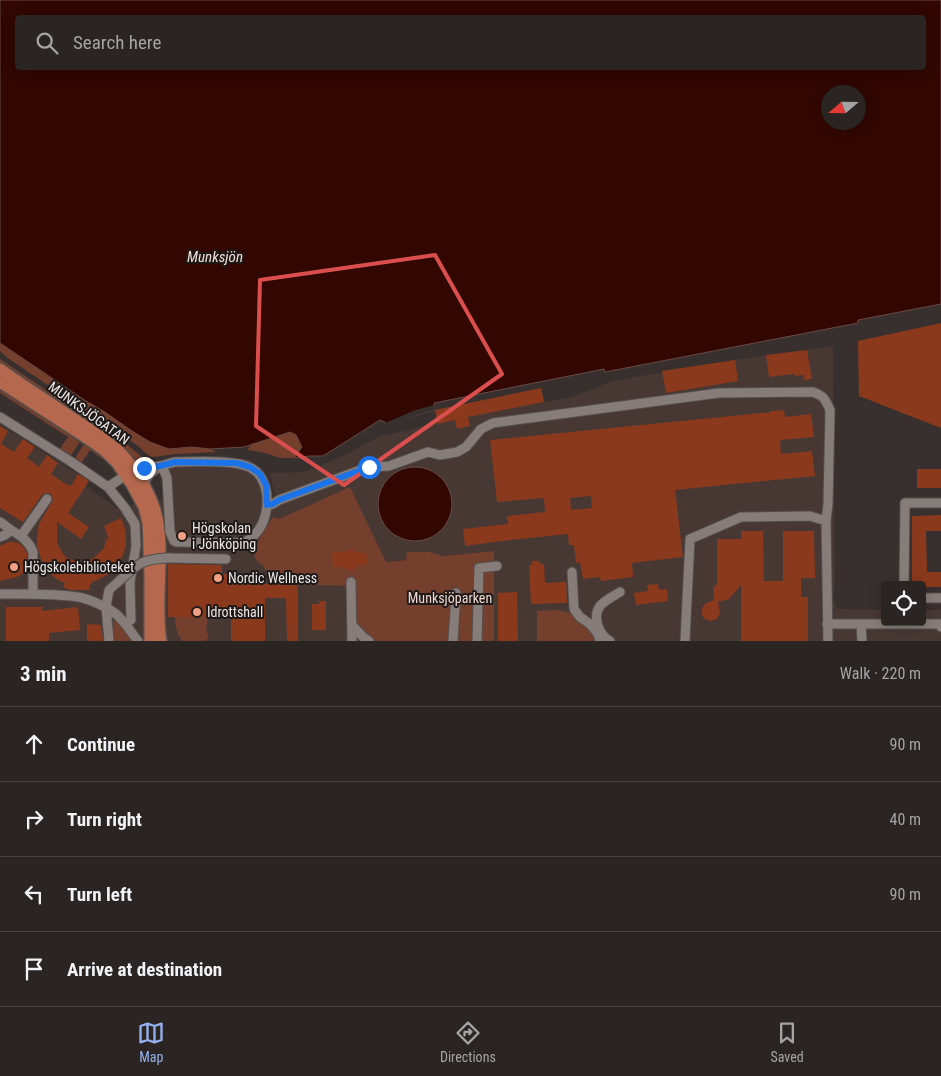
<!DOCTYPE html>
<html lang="en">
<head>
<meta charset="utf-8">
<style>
  :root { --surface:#2a2422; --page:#36302f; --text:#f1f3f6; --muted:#a5a4a5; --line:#464140; --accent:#95b2f1 }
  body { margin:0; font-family:"Roboto Condensed",sans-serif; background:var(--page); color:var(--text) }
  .controls { position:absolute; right:15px; bottom:15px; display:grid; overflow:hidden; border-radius:5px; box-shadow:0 2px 12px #0003 }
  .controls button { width:45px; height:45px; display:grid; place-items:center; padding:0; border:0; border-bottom:1px solid var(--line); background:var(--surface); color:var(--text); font:25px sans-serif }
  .compass { position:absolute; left:821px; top:85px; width:45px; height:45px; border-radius:50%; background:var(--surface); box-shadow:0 2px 12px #0003; rotate:250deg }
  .stop { position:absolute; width:15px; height:15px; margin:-11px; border:4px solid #1a73e8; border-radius:50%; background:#fff }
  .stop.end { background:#1a73e8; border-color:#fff; box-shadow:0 1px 5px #0008 }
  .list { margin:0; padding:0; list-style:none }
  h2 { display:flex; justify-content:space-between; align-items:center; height:65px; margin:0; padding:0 20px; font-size:21px }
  h2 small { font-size:16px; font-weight:400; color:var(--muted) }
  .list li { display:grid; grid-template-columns:32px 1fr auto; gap:15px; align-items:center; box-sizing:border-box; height:75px; padding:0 20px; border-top:1px solid var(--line) }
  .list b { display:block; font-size:19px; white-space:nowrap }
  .list em { font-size:16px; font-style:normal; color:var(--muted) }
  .icon { flex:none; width:28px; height:28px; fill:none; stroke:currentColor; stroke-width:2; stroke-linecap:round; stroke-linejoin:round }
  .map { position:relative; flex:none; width:941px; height:641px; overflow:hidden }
  .search { position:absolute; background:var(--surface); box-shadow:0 2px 12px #0003; left:15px; right:15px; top:15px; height:55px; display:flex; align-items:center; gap:12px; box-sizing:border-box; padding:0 18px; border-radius:5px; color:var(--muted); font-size:19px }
  .sheet { height:365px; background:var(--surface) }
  nav { display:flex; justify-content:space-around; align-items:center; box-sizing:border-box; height:70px; border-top:1px solid var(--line); background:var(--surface); font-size:14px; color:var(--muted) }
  nav a { display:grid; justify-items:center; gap:2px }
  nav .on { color:var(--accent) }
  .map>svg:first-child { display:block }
</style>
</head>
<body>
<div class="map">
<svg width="941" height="641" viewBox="0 0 941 641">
  <rect width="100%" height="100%" fill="#38302e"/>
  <!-- built -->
  <path fill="#473834" d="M833,346L835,584L833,599L837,609L885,610V622H922V610H941V641H494V551L386,562L352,641H0V425L89,481L86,486L109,502L116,508L163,499V473L172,458L186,457L251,460L277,509L281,503L275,496L270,473L303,472L315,468L345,455L380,436L411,430L437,421L435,410L541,388L545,402L572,397L612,381L735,360Z"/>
  <!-- green -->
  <path fill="#743f2d" d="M0,343L86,401L105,412L150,442L177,449L192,447L210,449L217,452L175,454L154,457L149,456L137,445L9,359L0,351Z
    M0,359L91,420L92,422L91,424L0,363Z
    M0,387L81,440L70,457L59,450L68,437L0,393Z
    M97,425L100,426L126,444L151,464L136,463L95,427Z
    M290,432L296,435L302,448L294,458H281L261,452L247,450L251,445Z
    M85,442L105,457L104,460L90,450L80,465L74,460Z
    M350,487L386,562L406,560L407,552H430L443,556L494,551V641H356L354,586L273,584L271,570L270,572L266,571L263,565C260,564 256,561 255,557C251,549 268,525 273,517L279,519Z
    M558,610L574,614L592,631L598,641H537V611Z
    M175,617H208L206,630L209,635L206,641H182C177,634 175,626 175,617Z
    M109,621H116L118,622L134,641H112Z"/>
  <!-- water -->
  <path fill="#310700" stroke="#694a45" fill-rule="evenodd" d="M0,0H941V304L858,320V323L605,372L604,369L434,403L435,410L420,414L388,427L385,422L380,420L323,456H310L294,458L302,447L296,435L290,432L244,447L210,449L192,447L169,449L150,442L132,431L105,412L86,401L0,343ZM18,18H924V68H18ZM828,92H858V122H828Z
    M378 504a37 37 0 1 1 74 0a37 37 0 1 1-74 0Z"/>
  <!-- pier -->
  <path fill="#38302e" d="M434,405L435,410L420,414L386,429L383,424L413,411Z"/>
  <!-- building -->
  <path fill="#8b391c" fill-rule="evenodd" d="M941,323V428L859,396L858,341Z
    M807,350L812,379L804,380L803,375L795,376L794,374L769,377L766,355Z
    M735,360L738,381L666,393L662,371Z
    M541,388L544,402L468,417L470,426L457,429L455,420L438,424L435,410Z
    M784,410L785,417L811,414L814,437L780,440L781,454L812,451L815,476L675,490L683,557L632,563L633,577L601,581L600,577L583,579L580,562L576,563L574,545H569L568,534L502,541L465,546L463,529L508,524L507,516L545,512L544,498L497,502L490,440L771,412V411ZM591,496L592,508L571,510L570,498Z
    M0,426L8,431L1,444L14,452L23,439L35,447L27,458L39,467L47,455L58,463L51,474L64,483L71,486L78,474L89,481L68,513L89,527L81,539L57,522V543L63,554L67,558L78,562H84L94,558L104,548L106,538L109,540L104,526L121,518L126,532V546L122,557L111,572L100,579L92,582V584L89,585L90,590H70L63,587L65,583L58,580L44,569L46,567L41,559L37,546V537L39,524L53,500L51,494L47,493L42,495L23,522L0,508Z
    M917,469H941V488H917Z
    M941,515V531H926L927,572H941V587H922V585H912V516Z
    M741,531H763L764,581H783V531H814L815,578H801V597H808V641H741V585L729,599L718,602L720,613L717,619L711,621L705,619L703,617L702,614V608L706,603L714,600L713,588L717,584V539H741Z
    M8,542H13L19,543L24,548L27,553V568L22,574L17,577L0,581V546Z
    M345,550H354V552H361V554H367V564L355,566V570H346V567H333L332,553L345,552Z
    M532,561H539L540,564H544L545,583L566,582L567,603L531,604L529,565H532Z
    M168,564L222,565V574H247V584H298V641H287L286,598H265V641H231V617H168Z
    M658,584L659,590L667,589L668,601L636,605L634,593L648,591L647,585Z
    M517,592L518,641H498V593Z
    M319,601H326V630H312V604H319Z
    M6,607H43L42,611L78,607L80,630L49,633V641H6Z
    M87,624L101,625L103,641H87Z"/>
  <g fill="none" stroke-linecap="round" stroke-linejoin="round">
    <!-- minor casing -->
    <g stroke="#544e4c" stroke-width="11">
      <path id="minor" d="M0,417L70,461L108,487
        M132,467L144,468L160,466C165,465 170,463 175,462C193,462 236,459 251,468C277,482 270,536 241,543L176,542L174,541L170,532L167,478L162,466
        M126,475L108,487L125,508L135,524L136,546L130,582L131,620
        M143,484L150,474L160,466
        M267,505L273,504L279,500L369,467L389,466L428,452L440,455L457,452L466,447L481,429L493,423L719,393L813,392C824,396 825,399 830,410L828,504L826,521L828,641
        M0,522L11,530L5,535L0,537
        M11,530C21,536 29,541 33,552V594
        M21,536L47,499
        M168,558L226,559
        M572,572L574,609L580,617L590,624L598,634L600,641
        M351,582L352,641
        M904,585L905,503H941
        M0,594C26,594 52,593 78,597C87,598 109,608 116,614C125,622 131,632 138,641
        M922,598H941
        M827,624H941V627
        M861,624L862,641
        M352,625L363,637L369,641
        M109,641L106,607L109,590L118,582
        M453,641L456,593
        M477,641L479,568L497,566
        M610,641C599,635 592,617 600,606C605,600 614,596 620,592
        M685,641L690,539L741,517L810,516L826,521"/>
    </g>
    <!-- major casing -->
    <g stroke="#544e4c" stroke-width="14">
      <path id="major" d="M0,369C25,387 50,403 76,420C90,430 106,439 119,451C139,472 157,502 159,531C163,568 155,605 161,641
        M0,382L85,437L104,450L117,463L132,485L144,507L148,523L150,575V641"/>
    </g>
    <!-- minor -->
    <use href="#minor" stroke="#867d7a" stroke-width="9"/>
    <!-- major -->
    <use href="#major" stroke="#b5684d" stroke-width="11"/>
    <!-- minor-bridge casing -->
    <g stroke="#544e4c" stroke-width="11" stroke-linecap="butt">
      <path id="minor-bridge" d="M118,582C137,565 140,559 168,558"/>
    </g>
    <!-- minor-bridge -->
    <use href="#minor-bridge" stroke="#867d7a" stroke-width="9"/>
  </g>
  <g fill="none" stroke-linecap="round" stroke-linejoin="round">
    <!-- route -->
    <path stroke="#1a73e8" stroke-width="6" d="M144,468L160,466L175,462L236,463L250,467L260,474L266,485L267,505L273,504L279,500L369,467"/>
  </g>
  <!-- marked area -->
  <path fill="none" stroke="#da4e4e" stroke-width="4" stroke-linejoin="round" d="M435,255L502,374L344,485L256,426L260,280Z"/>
  <!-- markers -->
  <g fill="#f39f83" stroke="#1d1918" stroke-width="2">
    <circle cx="182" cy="536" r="5"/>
    <circle cx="14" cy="567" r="5"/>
    <circle cx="218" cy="578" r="5"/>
    <circle cx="197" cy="612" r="5"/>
  </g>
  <g text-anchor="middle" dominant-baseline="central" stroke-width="4" stroke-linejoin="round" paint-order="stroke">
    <!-- street labels -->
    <g font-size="14" fill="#ece7e5" stroke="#1d1918">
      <text transform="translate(89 413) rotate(36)">MUNKSJÖGATAN</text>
    </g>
    <!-- poi labels -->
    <g font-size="14" fill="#ece7e5" stroke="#1d1918" text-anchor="start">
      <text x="192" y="528">Högskolan<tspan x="192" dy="16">i Jönköping</tspan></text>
      <text x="24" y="567">Högskolebiblioteket</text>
      <text x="228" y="578">Nordic Wellness</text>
      <text x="207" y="612">Idrottshall</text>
    </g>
    <!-- park labels -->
    <g font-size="14" fill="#f0d7cf" stroke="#1d1918">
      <text x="450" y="598">Munksjöparken</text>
    </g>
    <!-- water labels -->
    <g font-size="15" font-style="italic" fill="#f5dcd4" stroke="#1d1918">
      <text x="215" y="257">Munksjön</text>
    </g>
  </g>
</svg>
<div class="controls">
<button><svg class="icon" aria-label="locate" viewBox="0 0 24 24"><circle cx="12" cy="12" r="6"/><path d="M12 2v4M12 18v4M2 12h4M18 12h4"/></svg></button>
</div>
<svg class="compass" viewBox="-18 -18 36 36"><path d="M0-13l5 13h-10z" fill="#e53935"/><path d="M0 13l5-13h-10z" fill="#a5a4a5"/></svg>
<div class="stop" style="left:369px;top:467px"></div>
<div class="stop end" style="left:144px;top:468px"></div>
<div class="search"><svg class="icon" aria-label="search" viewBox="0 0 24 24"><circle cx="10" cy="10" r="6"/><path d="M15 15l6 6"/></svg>Search here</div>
</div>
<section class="sheet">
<h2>3 min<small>Walk · 220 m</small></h2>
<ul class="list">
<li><svg class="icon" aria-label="ahead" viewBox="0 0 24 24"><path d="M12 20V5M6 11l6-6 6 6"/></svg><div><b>Continue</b></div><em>90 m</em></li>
<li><svg class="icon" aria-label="right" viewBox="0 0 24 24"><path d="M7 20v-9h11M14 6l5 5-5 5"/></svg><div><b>Turn right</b></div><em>40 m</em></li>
<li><svg class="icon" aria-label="left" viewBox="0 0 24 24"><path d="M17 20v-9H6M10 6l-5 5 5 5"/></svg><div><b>Turn left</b></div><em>90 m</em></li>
<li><svg class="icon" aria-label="arrive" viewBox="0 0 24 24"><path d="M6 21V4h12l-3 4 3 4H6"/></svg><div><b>Arrive at destination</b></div></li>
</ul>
</section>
<nav>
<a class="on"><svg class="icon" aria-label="map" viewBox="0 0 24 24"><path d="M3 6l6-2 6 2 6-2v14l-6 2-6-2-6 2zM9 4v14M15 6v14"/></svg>Map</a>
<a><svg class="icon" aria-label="directions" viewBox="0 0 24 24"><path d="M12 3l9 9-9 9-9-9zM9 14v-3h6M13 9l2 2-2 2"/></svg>Directions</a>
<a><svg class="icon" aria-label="saved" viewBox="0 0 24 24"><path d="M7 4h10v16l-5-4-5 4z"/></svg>Saved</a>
</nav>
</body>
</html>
